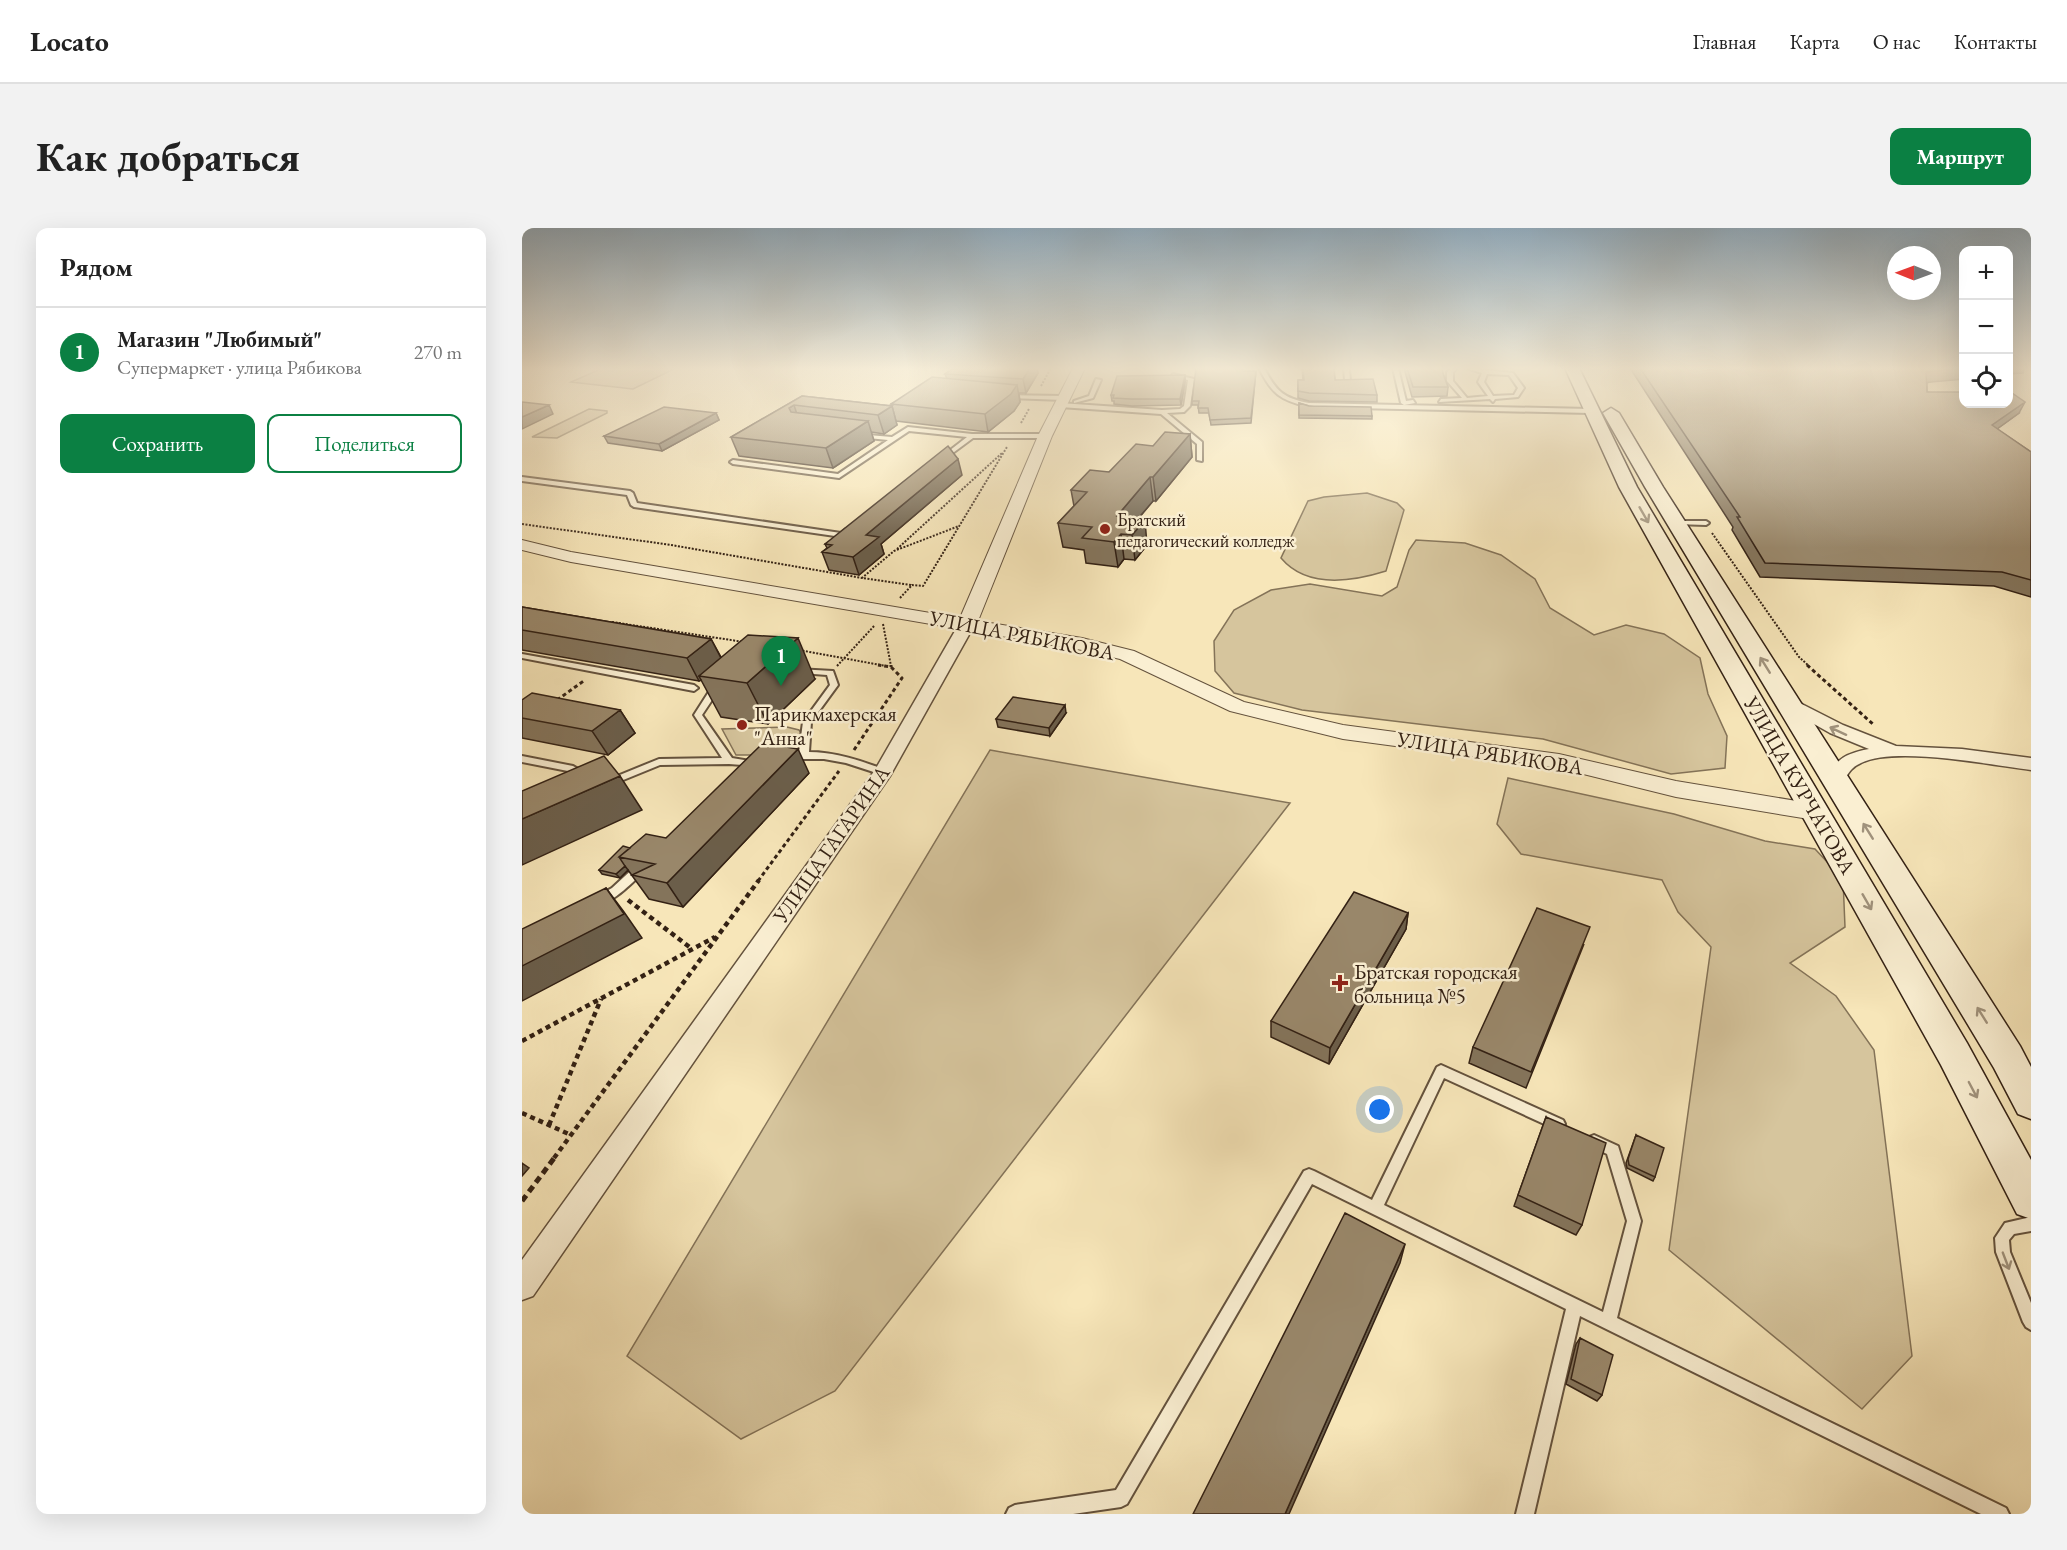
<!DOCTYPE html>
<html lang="ru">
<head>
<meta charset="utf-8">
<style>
  :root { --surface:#fff; --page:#f2f2f2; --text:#222; --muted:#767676; --line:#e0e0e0; --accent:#0b8043 }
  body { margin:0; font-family:"EB Garamond",serif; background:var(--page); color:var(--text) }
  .controls { position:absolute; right:18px; top:18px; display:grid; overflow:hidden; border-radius:12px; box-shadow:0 6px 24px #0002 }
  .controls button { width:54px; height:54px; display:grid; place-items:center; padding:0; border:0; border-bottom:2px solid var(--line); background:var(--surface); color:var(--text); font:30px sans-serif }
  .compass { position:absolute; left:1365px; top:18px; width:54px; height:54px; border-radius:50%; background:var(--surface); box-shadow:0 6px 24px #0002; rotate:271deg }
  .you { position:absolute; left:858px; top:882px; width:21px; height:21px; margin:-15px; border:4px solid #fff; border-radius:50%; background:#1a73e8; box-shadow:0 0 0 9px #1a73e833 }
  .badge { display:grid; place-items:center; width:39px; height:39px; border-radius:50%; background:var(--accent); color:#fff; font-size:20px; font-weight:700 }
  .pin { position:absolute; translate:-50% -50px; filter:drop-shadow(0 2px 3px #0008) }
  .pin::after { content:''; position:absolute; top:32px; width:21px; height:18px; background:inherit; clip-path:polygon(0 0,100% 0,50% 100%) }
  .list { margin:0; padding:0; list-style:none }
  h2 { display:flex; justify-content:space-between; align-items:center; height:78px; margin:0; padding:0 24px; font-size:26px }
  h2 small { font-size:20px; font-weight:400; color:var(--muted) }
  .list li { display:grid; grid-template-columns:39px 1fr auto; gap:18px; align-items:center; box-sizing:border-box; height:90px; padding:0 24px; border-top:2px solid var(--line) }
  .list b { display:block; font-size:22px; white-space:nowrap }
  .list p { margin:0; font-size:20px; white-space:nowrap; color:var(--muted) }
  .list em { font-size:20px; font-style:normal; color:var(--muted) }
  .actions { display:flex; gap:12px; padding:18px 24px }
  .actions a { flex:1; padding:14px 0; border:2px solid var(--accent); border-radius:12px; text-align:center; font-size:21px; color:var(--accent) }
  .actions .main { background:var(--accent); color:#fff }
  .icon { flex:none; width:33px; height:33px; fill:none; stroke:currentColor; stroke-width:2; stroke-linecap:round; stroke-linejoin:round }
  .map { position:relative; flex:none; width:1509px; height:1286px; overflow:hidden; border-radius:12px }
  header { display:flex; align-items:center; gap:36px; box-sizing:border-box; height:84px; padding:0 30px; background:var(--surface); border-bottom:2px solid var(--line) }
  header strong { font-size:28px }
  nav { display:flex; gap:33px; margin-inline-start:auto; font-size:21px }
  .intro { display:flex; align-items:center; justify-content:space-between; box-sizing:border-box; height:144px; padding:0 36px }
  h1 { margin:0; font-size:42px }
  .button { padding:15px 27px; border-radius:12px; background:var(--accent); color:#fff; font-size:21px; font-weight:700 }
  main { display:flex; gap:36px; padding:0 36px }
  aside { flex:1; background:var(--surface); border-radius:12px; box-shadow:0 6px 24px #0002 }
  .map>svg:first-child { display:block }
</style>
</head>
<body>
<header>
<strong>Locato</strong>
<nav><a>Главная</a><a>Карта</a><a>О нас</a><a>Контакты</a></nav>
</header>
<div class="intro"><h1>Как добраться</h1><a class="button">Маршрут</a></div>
<main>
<aside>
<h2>Рядом<small></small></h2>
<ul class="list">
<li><span class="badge">1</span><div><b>Магазин &quot;Любимый&quot;</b><p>Супермаркет · улица Рябикова</p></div><em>270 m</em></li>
</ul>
<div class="actions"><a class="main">Сохранить</a><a>Поделиться</a></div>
</aside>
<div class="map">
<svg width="1509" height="1286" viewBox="0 0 1509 1286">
  <rect width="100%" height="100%" fill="#f7e6b9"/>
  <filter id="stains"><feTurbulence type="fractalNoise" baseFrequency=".00333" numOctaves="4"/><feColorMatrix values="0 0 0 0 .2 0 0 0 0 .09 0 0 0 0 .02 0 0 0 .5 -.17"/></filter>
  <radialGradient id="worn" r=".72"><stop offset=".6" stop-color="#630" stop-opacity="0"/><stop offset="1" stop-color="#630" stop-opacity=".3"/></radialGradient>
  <!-- green -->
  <path fill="#d6c59d" stroke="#847358" stroke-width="1.5" d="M81,140H154L111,161L49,154Z
    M67,181L85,183V185L35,210L10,209Z
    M845,265L875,275L882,282L864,343C829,354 785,361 759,330L786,273L802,269Z
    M894,312L943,315L979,327L1013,351L1028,380L1072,407L1104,397L1142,406L1178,430L1186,466L1205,508L1203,540L1149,546L1021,511L780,482L712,465L693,443L692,413L712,382L749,362L788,356L860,368L875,359L887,322Z
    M265,499L277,502L280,506C269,530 237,527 214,527L200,501Z
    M468,522L768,575L313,1163L219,1211L105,1128Z
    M986,550L1152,586L1243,613L1293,621L1321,651L1323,699L1268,735L1314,768L1352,822L1390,1128L1340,1181L1147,1022L1189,719L1156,684L1140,652L999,626L975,596Z"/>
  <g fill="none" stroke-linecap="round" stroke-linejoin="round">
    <!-- service casing -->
    <g stroke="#64523d" stroke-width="4">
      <path id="service" d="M737,140H742C754,163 761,170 787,175L1068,181L1071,183L1068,185L787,179C758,172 750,166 737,140Z
        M822,140H827L828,153L823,152Z
        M871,140H876L884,173L891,172L893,175L882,177L879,175Z
        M930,140H935L931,144V153L945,170L966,168L956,154L960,145L945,140L991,145L1002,160L996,169L973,171L971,174L968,171L917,174L919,171L940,170L925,153V144ZM965,146L987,147L996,160L992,167L971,168L962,154Z
        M651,146L672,151L668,178L662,184L645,185L680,214V233L675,232V216L639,186L538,179L535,177L538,175L640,182L658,181L662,178L666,152L649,149Z
        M574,151L579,152L571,170L552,175V173L567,168Z
        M485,167L542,168L545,170L542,172L483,170Z
        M386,199L450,206H523L526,208L523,210H451L420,233L418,232V230L445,209L387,203L317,250L211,236L208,234L211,232L316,246L366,212L336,209L334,208V206L370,209Z
        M0,249L108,263L111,265L115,275L319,305L324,301L329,302L320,309L112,279L109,277L105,267L0,253Z
        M1155,293H1184L1187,295L1184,297L1153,296L1152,295Z
        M0,426L172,457L176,460L172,463L0,430Z
        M275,441L311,443L316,457L289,494L287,524C314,524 339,533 364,542L366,544L364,546L361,547L324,535L302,531H263L261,529L263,527L277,524L281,494L308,457L305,447L278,445H275Z
        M197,456L201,459L194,466L180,487L210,530L234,534L236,536L234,538L207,536L138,537L89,557H83L81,555L83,553L137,531L200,530L172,487L188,462Z
        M0,528L51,538L56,541L51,544L0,534Z
        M120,635L124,636L125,639L124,642C112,652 89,679 72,676L71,673L72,670L90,660L116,636Z
        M919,837L1041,892L1043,896L1041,900L1036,902L1031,900L922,850L862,977L1081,1084L1105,993L1085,926L1067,917L1065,913L1067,909L1072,907L1096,918L1119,993L1095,1090L1484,1280L1487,1286H1459L1058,1088L1012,1286H994L1044,1081L790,956L605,1276L599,1279L551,1286H484L487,1280L493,1277L594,1262L782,943L787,941L792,943L850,972L915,839Z
        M1509,989V1003L1492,1006L1487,1012L1488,1024L1509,1075V1102L1504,1099L1501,1094L1474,1024L1473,1010L1483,995Z"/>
    </g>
    <!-- minor casing -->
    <g stroke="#64523d" stroke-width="3">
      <path id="minor" d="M445,391L453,396L368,548L11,1068L0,1072V1032L353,542L437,396Z
        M1266,469L1321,497L1374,518L1440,521L1509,530V542C1469,537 1374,518 1339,535C1329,539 1326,546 1321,554H1307L1305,550C1314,530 1326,525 1347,521L1308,505L1260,478L1257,474Z"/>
    </g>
    <!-- tertiary casing -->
    <g stroke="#64523d" stroke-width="2">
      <path id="tertiary" d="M551,140H563L530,208L456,393L560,410L612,423L722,474L821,497L1037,526L1154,553L1293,576L1301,578L1305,584L1301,590L1293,592L1154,569L1037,540L821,511L708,483L598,431L560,422L49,334L0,322V312L49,324L438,390L516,208Z"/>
    </g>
    <!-- secondary casing -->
    <g stroke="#332114" stroke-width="3">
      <path id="secondary" d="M1043,140H1057L1115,259L1445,815L1509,932V991L1495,986L1419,837L1097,259Z
        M1089,180L1097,185L1141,259L1498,818L1509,839V891L1496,886L1472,840L1123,259L1081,185Z"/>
    </g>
    <!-- path-far3 -->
    <path stroke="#332114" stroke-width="2" stroke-dasharray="2 1.5" stroke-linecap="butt" d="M519,158L529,140
      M499,195L507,181
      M0,296L149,317L340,350
      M1190,305L1277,429L1287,438
      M375,321L480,225
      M389,357L340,350L372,323L437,298
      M378,370L390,357L401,358L485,219
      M90,394L222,414
      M361,396L369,438
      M277,422L364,438
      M315,438L353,397"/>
    <!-- path-far2 -->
    <path stroke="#332114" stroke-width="3" stroke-dasharray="4 3" stroke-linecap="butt" d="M369,437V439
      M1285,437L1352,497
      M35,472L63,452
      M332,522L380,450L369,439L356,437
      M236,653L317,543"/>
    <!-- path-far1 -->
    <path stroke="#332114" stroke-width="4.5" stroke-dasharray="5 4" stroke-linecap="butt" d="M106,672L170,721
      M0,813L193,709
      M0,885L49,907
      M27,897L79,771
      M32,930L237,652"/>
    <!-- path -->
    <path stroke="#332114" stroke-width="5" stroke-dasharray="7 4.5" stroke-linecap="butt" d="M0,973L33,929"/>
    <!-- service -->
    <use href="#service" fill="#faefd2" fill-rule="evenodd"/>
    <!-- minor -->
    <use href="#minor" fill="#faefd2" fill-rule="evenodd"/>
    <!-- tertiary -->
    <use href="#tertiary" fill="#faefd2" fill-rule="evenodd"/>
    <!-- secondary -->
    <use href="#secondary" fill="#faefd2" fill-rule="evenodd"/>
  </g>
  <!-- wall -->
  <path fill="#84745b" stroke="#332114" stroke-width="1.5" d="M432,140H515L516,145L504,165H497L498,174L492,183L466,204L374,193L369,176L425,151L423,146Z
    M780,140H812L813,152L855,167V174L787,173L776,170V152H781Z
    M882,140H919L926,159L925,168L890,169Z
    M1108,140H1442L1405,155V164L1497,185L1475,201L1509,224V369L1472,358L1238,349L1210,302L1211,299Z
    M721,143H734L729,195L689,197L687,185H677L676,177H670V173Z
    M663,147V154L659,177L610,178L592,176V173H590L589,167Z
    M280,168L370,178L375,197L362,206L349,204L352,213L311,240L217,228L209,209Z
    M777,175L787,178L850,188V191L777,190Z
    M194,185L197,192L140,223L86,215L82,208Z
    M668,206L670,229L634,273H631L616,291L625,317L613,332L602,331L596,339L564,335L562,322L541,319L536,295L552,278L549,262L587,244L631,218Z
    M440,247L359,316L362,326L337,347L307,342L300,324L305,320L303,316Z
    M0,379L189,411L199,429L293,451L246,496L199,489L179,452L177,453L0,422Z
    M0,472L98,482L113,505L86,527L0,510Z
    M544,485L528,508L476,499L474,491Z
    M287,545L161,679L127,671L106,642L98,650L80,646L77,642L108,620L144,610Z
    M886,685L884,701L807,836L749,809V793Z
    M1062,716L1004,860L947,835L951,819Z
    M1024,889L1060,997L1054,1007L992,978Z
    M1114,907L1133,949L1131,953L1105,940L1104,935Z
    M1058,1110L1080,1167L1075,1173L1044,1156L1054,1116Z"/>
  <!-- shaded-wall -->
  <path fill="#6b5e4a" stroke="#332114" stroke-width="1.5" d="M508,140H515L516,145L504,165L501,151Z
    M1442,140V151L1399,155L1404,144Z
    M1486,140H1503L1501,145L1486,146Z
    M663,147V154L659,177L658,171Z
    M495,157L498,174L492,183L466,204L463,186Z
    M1503,174L1497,185L1464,209L1470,197Z
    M27,177L31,186L0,201V189Z
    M272,177L278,196L274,199L267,180Z
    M370,178L375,197L362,206L356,187Z
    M194,185L197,192L140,223L137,216Z
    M346,193L352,213L311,240L304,220Z
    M668,206L670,229L634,273L631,249Z
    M436,231L440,247L359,316L362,326L337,347L331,329L344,307Z
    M628,249L631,273L603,306H599L602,331L596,339L592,314L595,288Z
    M623,292L625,317L613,332L610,307Z
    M276,410L293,451L246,496L225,455Z
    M189,411L201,434L177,448L179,452L177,453L165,430Z
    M543,477L544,485L528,508L527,500Z
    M98,482L113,505L86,527L70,503Z
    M276,521L287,545L161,679L145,655Z
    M98,548L120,582L0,637V591Z
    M103,638L106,642L98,650L94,646Z
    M84,660L102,684L120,710L0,773V738Z
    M886,685L884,701L807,836L808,820Z
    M0,935L7,940L0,948Z
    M883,1016L878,1035L767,1286H763Z"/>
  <!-- building -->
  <path fill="#99876a" stroke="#332114" stroke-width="1.5" d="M432,140H508L501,151L423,146Z
    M674,140H721V143H734L729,190L688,192L686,180H676L677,173H670Z
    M781,140H812L813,152L851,151L855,167L787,165L776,163V152H782Z
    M885,140H919L926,159H891Z
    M1118,140H1442L1404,144L1405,164H1442V176H1486V165H1490L1503,174L1470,197L1509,224V352L1480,344L1243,335L1215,289H1218Z
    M663,147L658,171H609L591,170L592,167H589L595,148Z
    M410,149L495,157L489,166L463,186L369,176Z
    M280,168L370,178L356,187L272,177L267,180L269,184L346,193L304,220L209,209Z
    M0,174L27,177L0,189Z
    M777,175L787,178L849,179L850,188L777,187Z
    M142,179L194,185L137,216L82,208Z
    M643,204L668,206L631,249H628L595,288L623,292L610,307L599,306L592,314L560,310L570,299L536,295L565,264L549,262L568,242L587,244L614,216L631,218Z
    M426,218L436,231L344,307L357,309L331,329L300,324L310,317L303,316Z
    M0,379L189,411L165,430L0,402Z
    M226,407L276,410L225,455L177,448Z
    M10,465L98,482L70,503L0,490V472Z
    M491,469L543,477L527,500L474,491Z
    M241,515L276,521L145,655L110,647L133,636L97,629L124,606L144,610Z
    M82,528L98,548L0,591V563Z
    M101,618L108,620L97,629L103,638L94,646L77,642Z
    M84,660L102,686L0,738V701Z
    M832,664L886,685L808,820L749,793Z
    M1015,680L1068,699L1009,844L951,819Z
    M1024,889L1084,915L1060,997L996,967Z
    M1114,907L1142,920L1133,949L1107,937L1106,931Z
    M823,985L883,1016L763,1286H671Z
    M1058,1110L1091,1127L1080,1167L1049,1151Z"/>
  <!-- one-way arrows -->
  <defs><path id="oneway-shaft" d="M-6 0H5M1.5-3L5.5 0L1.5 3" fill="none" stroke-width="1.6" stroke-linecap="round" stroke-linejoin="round" transform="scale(1.5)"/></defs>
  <g stroke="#a0927c">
    <use href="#oneway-shaft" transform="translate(1122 287) rotate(60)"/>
    <use href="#oneway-shaft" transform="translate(1243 437) rotate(-122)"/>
    <use href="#oneway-shaft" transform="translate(1316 503) rotate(-155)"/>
    <use href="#oneway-shaft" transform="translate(1346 603) rotate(-122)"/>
    <use href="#oneway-shaft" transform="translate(1345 674) rotate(60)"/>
    <use href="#oneway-shaft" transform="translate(1460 787) rotate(-122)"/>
    <use href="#oneway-shaft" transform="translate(1451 862) rotate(62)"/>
    <use href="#oneway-shaft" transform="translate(1484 1033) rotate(69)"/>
  </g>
  <!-- sky -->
  <linearGradient id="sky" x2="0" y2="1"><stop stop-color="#93adbf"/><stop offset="0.44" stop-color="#fbf4e0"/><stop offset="1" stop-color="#fbf4e0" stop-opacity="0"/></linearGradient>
  <rect width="1509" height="320" fill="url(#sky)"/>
  <!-- markers -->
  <g fill="#8f2418" stroke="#faefd2" stroke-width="2">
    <circle cx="583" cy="301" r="6"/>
    <circle cx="220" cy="497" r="6"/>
    <path d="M815 746h6v6h6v6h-6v6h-6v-6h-6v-6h6z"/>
  </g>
  <g text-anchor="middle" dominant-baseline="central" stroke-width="5" stroke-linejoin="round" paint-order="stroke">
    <!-- far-poi labels -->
    <g font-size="18" fill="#332114" stroke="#faefd2" text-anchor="start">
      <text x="595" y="291">Братский<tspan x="595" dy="21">педагогический колледж</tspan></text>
    </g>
    <!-- street labels -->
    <g font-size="21" fill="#332114" stroke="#faefd2">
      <text transform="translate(500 407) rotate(11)">УЛИЦА РЯБИКОВА</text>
      <text transform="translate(968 525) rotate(9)">УЛИЦА РЯБИКОВА</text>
      <text transform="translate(1278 557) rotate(60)">УЛИЦА КУРЧАТОВА</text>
      <text transform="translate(309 616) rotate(-55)">УЛИЦА ГАГАРИНА</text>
    </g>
    <!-- poi labels -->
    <g font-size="21" fill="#332114" stroke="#faefd2" text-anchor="start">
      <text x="232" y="485">Парикмахерская<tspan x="232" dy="24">"Анна"</tspan></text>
      <text x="832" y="743">Братская городская<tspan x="832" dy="24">больница №5</tspan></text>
    </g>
  </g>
  <rect width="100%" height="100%" filter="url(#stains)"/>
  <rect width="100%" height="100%" fill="url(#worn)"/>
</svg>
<div class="controls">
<button>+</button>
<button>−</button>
<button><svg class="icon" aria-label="locate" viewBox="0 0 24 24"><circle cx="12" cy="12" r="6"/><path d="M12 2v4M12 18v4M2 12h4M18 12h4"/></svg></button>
</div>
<svg class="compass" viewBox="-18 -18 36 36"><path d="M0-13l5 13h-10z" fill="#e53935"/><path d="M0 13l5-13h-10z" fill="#767676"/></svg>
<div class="you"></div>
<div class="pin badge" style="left:259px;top:458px">1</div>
</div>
</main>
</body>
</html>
